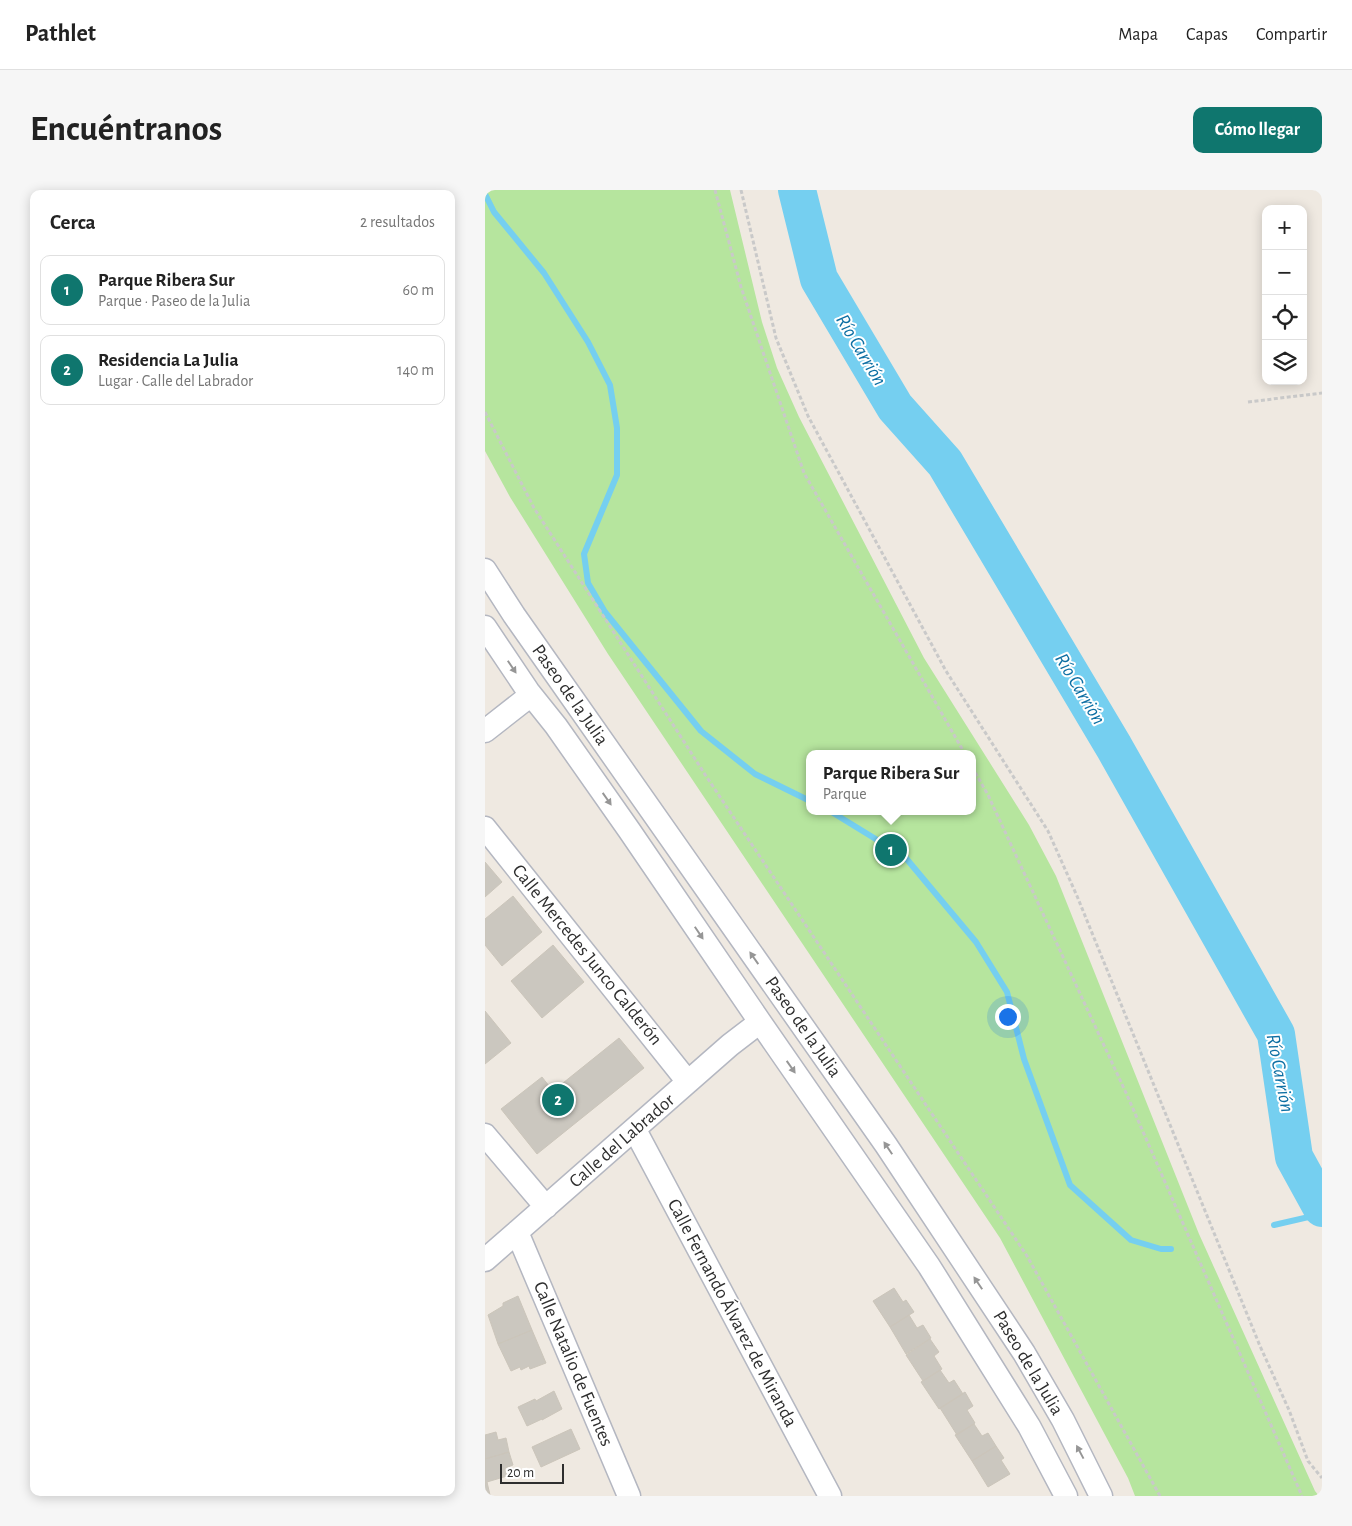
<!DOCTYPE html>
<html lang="es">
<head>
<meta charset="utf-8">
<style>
  :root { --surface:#fff; --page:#f6f6f6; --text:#222; --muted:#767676; --line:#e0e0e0; --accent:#0f766e }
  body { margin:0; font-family:"Alegreya Sans",sans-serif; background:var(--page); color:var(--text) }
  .controls { position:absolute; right:15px; top:15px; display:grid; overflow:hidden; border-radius:10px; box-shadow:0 2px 12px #0003 }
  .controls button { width:45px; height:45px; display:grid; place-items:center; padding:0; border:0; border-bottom:1px solid var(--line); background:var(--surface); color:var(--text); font:25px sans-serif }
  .scale { position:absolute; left:15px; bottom:12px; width:64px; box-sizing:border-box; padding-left:5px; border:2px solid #2e2e2e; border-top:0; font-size:14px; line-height:18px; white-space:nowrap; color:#2e2e2e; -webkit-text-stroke:4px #fff; paint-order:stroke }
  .you { position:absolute; left:522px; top:826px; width:18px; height:18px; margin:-12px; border:4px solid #fff; border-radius:50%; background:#1a73e8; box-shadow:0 0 0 8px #1a73e833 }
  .badge { display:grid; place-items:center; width:32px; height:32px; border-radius:50%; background:var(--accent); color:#fff; font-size:16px; font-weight:700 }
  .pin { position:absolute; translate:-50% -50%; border:2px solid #fff; box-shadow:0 1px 5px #0006 }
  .popup { position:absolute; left:321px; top:560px; width:170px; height:65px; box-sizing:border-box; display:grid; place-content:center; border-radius:10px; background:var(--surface); filter:drop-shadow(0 1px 4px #0005); font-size:16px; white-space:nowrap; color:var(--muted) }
  .popup b { font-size:19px; color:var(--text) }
  .popup::after { content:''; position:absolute; left:50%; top:100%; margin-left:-10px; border:10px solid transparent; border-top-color:var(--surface) }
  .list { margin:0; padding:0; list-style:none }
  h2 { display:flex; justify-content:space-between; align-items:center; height:65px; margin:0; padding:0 20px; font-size:21px }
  h2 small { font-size:16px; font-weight:400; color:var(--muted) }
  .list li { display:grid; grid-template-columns:32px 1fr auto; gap:15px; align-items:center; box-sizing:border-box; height:70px; margin:0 10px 10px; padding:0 10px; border:1px solid var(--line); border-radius:10px }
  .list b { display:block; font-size:19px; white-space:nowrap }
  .list p { margin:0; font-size:16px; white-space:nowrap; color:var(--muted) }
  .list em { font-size:16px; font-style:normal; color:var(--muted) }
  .icon { flex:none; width:28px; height:28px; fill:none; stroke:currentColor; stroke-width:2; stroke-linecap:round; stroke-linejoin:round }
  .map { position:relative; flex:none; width:837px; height:1306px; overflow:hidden; border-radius:10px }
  header { display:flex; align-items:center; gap:30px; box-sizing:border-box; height:70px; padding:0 25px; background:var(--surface); border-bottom:1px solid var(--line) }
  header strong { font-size:24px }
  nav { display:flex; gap:28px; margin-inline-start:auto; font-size:18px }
  .intro { display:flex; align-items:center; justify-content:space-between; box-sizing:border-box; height:120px; padding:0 30px }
  h1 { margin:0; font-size:35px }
  .button { padding:12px 22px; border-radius:10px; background:var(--accent); color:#fff; font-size:18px; font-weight:700 }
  main { display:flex; gap:30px; padding:0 30px }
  aside { flex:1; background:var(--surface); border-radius:10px; box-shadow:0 2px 12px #0003 }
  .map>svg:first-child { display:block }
</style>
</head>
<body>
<header>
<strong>Pathlet</strong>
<nav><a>Mapa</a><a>Capas</a><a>Compartir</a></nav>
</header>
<div class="intro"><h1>Encuéntranos</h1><a class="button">Cómo llegar</a></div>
<main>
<aside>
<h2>Cerca<small>2 resultados</small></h2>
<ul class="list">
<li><span class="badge">1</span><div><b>Parque Ribera Sur</b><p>Parque · Paseo de la Julia</p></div><em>60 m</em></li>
<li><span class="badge">2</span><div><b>Residencia La Julia</b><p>Lugar · Calle del Labrador</p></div><em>140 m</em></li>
</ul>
</aside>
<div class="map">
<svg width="837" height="1306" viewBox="0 0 837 1306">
  <rect width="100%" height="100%" fill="#efe9e1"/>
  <!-- green -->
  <path fill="#b6e59e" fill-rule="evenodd" d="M0,0H245L277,132L292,178L314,227L439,468L544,635L571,686L714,1044L830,1301L834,1306H650L643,1288L515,1048L123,464L25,307L0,261ZM325,564H487V621H325Z"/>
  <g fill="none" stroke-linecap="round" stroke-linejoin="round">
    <!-- stream -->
    <path stroke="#75cff0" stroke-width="6" d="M0,4L9,22L59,83L103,152L125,195L132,238V285L99,364L103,393L120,422L216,541L270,584L325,611
      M345,621L420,667L491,752L522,802L539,869L585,995L646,1050L676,1059H686
      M789,1035L837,1024"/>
    <!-- river -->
    <path stroke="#75cff0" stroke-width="38" d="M312,0L334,89L410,217L460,273L629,557L791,844L809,967L837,1018"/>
  </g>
  <!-- building -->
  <path fill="#cbc7bf" stroke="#cbc5ba" d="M0,672L17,692L0,707Z
    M28,706L57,742L17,776L0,755V729Z
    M68,755L99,792L57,828L26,791Z
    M0,821L26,853L0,874Z
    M134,848L159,878L52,964L16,919L57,887L68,901Z
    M409,1098L418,1112L421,1110L429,1122L405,1137L388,1111Z
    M33,1106L47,1140L13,1154L3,1125L18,1116V1113Z
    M424,1125L432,1138L438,1135L446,1148L421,1164L405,1137Z
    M47,1140L61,1173L45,1179L44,1176L36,1180L35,1177L26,1181L13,1154Z
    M445,1149L454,1162L449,1166L457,1179L438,1191L421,1165Z
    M455,1180L464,1193L469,1190L478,1204L454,1219L436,1192Z
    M69,1201L77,1219L57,1230V1229L42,1236L33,1217L50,1209L51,1211Z
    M480,1202L488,1216L482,1220L490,1233L472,1245L455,1218Z
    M489,1234L497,1246L503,1243L511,1256L487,1271L470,1245Z
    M86,1239L95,1259L56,1277L47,1257Z
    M11,1242L13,1250L21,1248L24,1262L0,1269V1245Z
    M511,1256L519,1268L516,1270L525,1284L503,1297L487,1271Z
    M24,1262L28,1275L20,1278L22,1286L2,1292L5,1305L0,1306V1269Z"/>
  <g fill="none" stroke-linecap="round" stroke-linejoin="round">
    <!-- minor casing -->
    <g stroke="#b4b7c1" stroke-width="25">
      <path id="minor" d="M0,380L29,425L401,955L539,1163L578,1230L616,1306
        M0,437L43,501L71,536L144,640L275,832L444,1076L544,1236L581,1306
        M0,541L46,505
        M0,638L203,892
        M150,940L345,1306
        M0,945L61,1017
        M32,1042L144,1306
        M0,1070L245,855L275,832"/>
    </g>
    <!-- path -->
    <path stroke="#c9c9c9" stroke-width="3" stroke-dasharray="4 2.5" stroke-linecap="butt" d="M230,0L256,97L319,283L480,564
      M256,0L291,148L323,226L461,481L563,641L592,706L775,1156L804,1220L823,1271L837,1288
      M763,212L837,203
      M0,222L49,318L221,586L542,1066L675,1306
      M487,577L503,605L642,905L817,1306"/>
    <!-- minor -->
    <use href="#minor" stroke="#fff" stroke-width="22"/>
  </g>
  <!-- one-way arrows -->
  <defs><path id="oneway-solid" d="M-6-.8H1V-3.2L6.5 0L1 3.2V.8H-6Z" transform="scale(1.25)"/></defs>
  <g fill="#969696">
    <use href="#oneway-solid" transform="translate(27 477) rotate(56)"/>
    <use href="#oneway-solid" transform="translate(122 609) rotate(55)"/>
    <use href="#oneway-solid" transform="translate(214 743) rotate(56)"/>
    <use href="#oneway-solid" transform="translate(269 768) rotate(-125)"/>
    <use href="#oneway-solid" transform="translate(306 877) rotate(55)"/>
    <use href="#oneway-solid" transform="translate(403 958) rotate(-124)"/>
    <use href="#oneway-solid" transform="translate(493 1093) rotate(-124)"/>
    <use href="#oneway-solid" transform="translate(595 1262) rotate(-118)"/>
  </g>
  <g text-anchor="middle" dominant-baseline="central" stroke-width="4" stroke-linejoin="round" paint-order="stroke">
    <!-- street labels -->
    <g font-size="19" fill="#2e2e2e" stroke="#fff">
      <text transform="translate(85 505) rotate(55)">Paseo de la Julia</text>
      <text transform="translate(102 765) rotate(51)">Calle Mercedes Junco Calderón</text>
      <text transform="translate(318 837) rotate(55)">Paseo de la Julia</text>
      <text transform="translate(137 951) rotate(-41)">Calle del Labrador</text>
      <text transform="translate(247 1123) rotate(62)">Calle Fernando Álvarez de Miranda</text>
      <text transform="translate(543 1173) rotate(59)">Paseo de la Julia</text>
      <text transform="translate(88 1174) rotate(67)">Calle Natalio de Fuentes</text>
    </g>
    <!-- water labels -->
    <g font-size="20" font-style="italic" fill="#0d6fa3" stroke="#fff">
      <text transform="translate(376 160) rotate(59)">Río Carrión</text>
      <text transform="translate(595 499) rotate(59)">Río Carrión</text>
      <text transform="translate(795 883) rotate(79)">Río Carrión</text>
    </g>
  </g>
</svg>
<div class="controls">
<button>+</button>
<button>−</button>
<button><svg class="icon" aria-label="locate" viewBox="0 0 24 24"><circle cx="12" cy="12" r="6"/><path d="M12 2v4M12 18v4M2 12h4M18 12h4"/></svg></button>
<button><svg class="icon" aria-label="layers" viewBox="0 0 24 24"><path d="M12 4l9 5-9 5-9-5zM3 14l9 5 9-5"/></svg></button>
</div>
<div class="scale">20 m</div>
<div class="you"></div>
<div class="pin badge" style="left:406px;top:660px">1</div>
<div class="popup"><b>Parque Ribera Sur</b>Parque</div>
<div class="pin badge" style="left:73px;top:910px">2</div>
</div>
</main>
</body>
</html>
